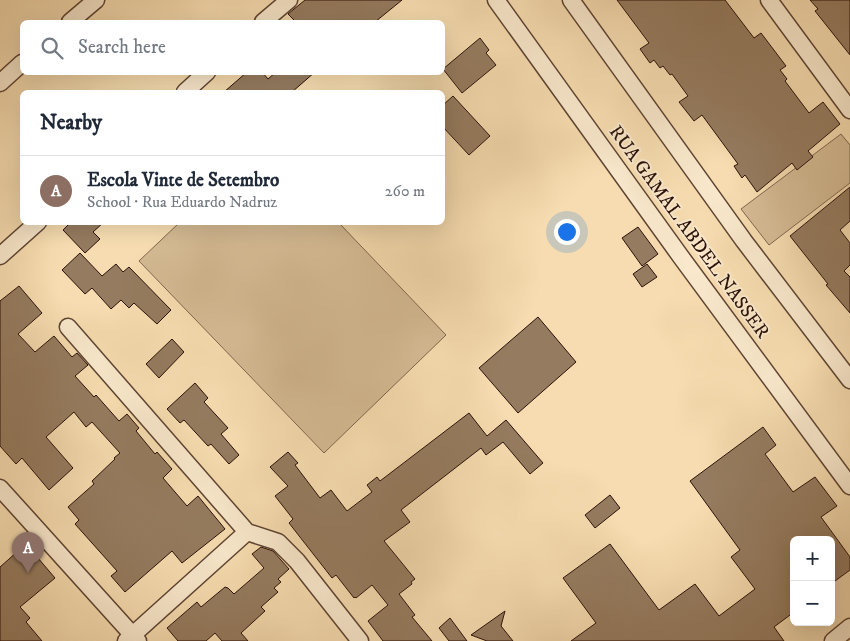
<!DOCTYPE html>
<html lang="en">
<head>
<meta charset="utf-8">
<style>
  :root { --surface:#fff; --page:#f2f2f3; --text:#1f2937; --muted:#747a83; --line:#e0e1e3; --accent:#7c3aed }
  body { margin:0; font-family:"IM FELL DW Pica",serif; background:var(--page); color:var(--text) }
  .controls { position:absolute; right:15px; bottom:15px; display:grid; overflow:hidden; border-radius:8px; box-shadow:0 5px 20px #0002 }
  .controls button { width:45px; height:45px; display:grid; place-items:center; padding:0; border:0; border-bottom:1px solid var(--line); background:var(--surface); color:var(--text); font:25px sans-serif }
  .you { position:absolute; left:566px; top:231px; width:18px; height:18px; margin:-12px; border:4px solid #fff; border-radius:50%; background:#1a73e8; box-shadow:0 0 0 8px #1a73e833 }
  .badge { display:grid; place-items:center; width:32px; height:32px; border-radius:50%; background:var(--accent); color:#fff; font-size:16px; font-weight:700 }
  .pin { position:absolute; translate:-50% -41px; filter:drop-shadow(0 1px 2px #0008) }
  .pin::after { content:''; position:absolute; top:26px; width:18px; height:15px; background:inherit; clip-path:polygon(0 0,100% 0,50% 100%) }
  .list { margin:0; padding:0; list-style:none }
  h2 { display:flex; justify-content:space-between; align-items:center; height:65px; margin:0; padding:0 20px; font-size:21px }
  h2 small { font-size:16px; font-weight:400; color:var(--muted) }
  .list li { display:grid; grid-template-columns:32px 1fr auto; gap:15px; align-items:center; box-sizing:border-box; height:70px; padding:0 20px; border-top:1px solid var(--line) }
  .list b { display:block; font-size:19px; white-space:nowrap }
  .list p { margin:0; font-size:16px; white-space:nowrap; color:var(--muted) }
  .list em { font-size:16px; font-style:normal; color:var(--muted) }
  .icon { flex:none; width:28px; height:28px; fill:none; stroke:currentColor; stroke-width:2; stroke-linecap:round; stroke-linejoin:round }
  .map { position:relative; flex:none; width:850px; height:641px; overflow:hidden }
  .search { position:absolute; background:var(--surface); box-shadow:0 5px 20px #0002; left:20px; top:20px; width:425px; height:55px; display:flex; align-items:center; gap:12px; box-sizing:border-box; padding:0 18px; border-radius:8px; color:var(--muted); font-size:19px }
  .panel { position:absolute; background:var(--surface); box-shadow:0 5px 20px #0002; left:20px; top:90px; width:425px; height:135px; border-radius:8px }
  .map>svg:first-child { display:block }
</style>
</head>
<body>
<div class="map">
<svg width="850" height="641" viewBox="0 0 850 641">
  <rect width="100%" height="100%" fill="#f6dcb0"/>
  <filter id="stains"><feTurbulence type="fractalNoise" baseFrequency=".004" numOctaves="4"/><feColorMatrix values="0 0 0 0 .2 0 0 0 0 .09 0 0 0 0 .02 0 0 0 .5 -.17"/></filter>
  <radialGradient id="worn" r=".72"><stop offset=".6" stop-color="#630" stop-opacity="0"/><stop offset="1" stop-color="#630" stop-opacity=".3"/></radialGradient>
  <!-- green -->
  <path fill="#d4ba93" stroke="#80664e" d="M841,134L850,145V183L769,245L741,209Z
    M179,223H339L446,335L324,453L139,261Z"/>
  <!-- building -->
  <path fill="#957b5f" stroke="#2c1208" d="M305,0H402L375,22H296L288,14Z
    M617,0H725L754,38L761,33L786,66L780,70L787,79L785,81L809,113L823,102L840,124L808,151L813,157L797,170L792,163L757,192L745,175L742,178L734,166L738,164L702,115L694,121L679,102L688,96L672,74L670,75L663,66L660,68L654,60L650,63L640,49L649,43Z
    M810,0H850V55L815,11L818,9Z
    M480,38L489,50L486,53L496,65L462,93L443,69Z
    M247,72H262L268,79L276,72H315L292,92H224Z
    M453,96L490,136L469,155L442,126V106Z
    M850,187V221L840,230L850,243V265L844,271L850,277V313L826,285L828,284L790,236Z
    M71,222H104L93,232L100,239L85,253L63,230Z
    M638,227L658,254L642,266L622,238Z
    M80,253L102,276L116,264L123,272L129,267L171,310L157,324L134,303L129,308L121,300L111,309L92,288L85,294L62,270Z
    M647,264L657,277L642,287L633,274Z
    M19,286L42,313L18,334L35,352L54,336L72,357L77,353L88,365L75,376L94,397L96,395L119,421L127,414L139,428L136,431L155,454L157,452L172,469L163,478L187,506L198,496L225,529L182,563L172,551L125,592L111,576L117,571L75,524L79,520L68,507L94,484L92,481L115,459L114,458L120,453L92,422L86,427L74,412L46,437L73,468L49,490L22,458L16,464L0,446V301Z
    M538,317L576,362L518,413L479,368Z
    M172,339L184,352L159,378L146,364Z
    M195,383L208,398L204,402L228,428L221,434L239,455L229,464L211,444L208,446L184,420L180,423L167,409Z
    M469,413L487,436L506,420L543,463L530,474L503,442L486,455L481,448L401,510L410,522L384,541L415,579L411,582L412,584L399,594L415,615L412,617L432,641H383L368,621L388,605L372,585L356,598L355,597L354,598L336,575L332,578L289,523L293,519L275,496L288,486L270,467L288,452L298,463L295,465L320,498L331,490L347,511L372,492L367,485L377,477L380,481Z
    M763,427L776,445L765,454L793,492L815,477L837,506L821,517L850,557V570L831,584V540H794V612L774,627L784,641H571L596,623L563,578L610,544L659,610L695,584L719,616L755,589L731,557L740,550L690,481Z
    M610,495L620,508L595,528L585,515Z
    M26,544L55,578L20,607L30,618L26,622L42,641H0V567Z
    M261,547L273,551L289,569L278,579L281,582L274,588L278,592L261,607L265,611L241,633L248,641H222L215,633L206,641H178L167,628L197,602L201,607L225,587L228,588L234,594L264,568L252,554Z
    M505,611L501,626L513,641H487L471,635Z
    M450,618L467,641H449L439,628Z"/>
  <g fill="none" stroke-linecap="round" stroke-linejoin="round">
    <!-- minor casing -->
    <g stroke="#5e4432" stroke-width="19">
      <path id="minor" d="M496,0L681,257L850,486
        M571,0L744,241L850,380
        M769,0L850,110
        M70,22L96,0
        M263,22L289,0
        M0,83L22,63
        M185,92L207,72
        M0,256L38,222
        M68,327L247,532L278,542L297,561L360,641
        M0,488L138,641
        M126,641L247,532
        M833,641L850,627"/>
    </g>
    <!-- minor -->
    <use href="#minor" stroke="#f9e8cc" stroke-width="16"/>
  </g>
  <g text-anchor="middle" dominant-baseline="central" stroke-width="4" stroke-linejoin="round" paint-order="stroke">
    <!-- street labels -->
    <g font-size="19" fill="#2c1208" stroke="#f9e8cc">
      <text transform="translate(689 232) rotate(54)">RUA GAMAL ABDEL NASSER</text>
    </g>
  </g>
  <rect width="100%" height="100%" filter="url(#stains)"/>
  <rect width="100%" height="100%" fill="url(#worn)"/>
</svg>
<div class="controls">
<button>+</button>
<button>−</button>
</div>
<div class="you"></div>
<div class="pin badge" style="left:28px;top:573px;background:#8d6e63">A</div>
<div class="search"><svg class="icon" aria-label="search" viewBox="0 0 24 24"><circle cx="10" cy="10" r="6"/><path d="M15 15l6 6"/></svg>Search here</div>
<section class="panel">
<h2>Nearby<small></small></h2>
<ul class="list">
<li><span class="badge" style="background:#8d6e63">A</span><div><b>Escola Vinte de Setembro</b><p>School · Rua Eduardo Nadruz</p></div><em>260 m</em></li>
</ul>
</section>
</div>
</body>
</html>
